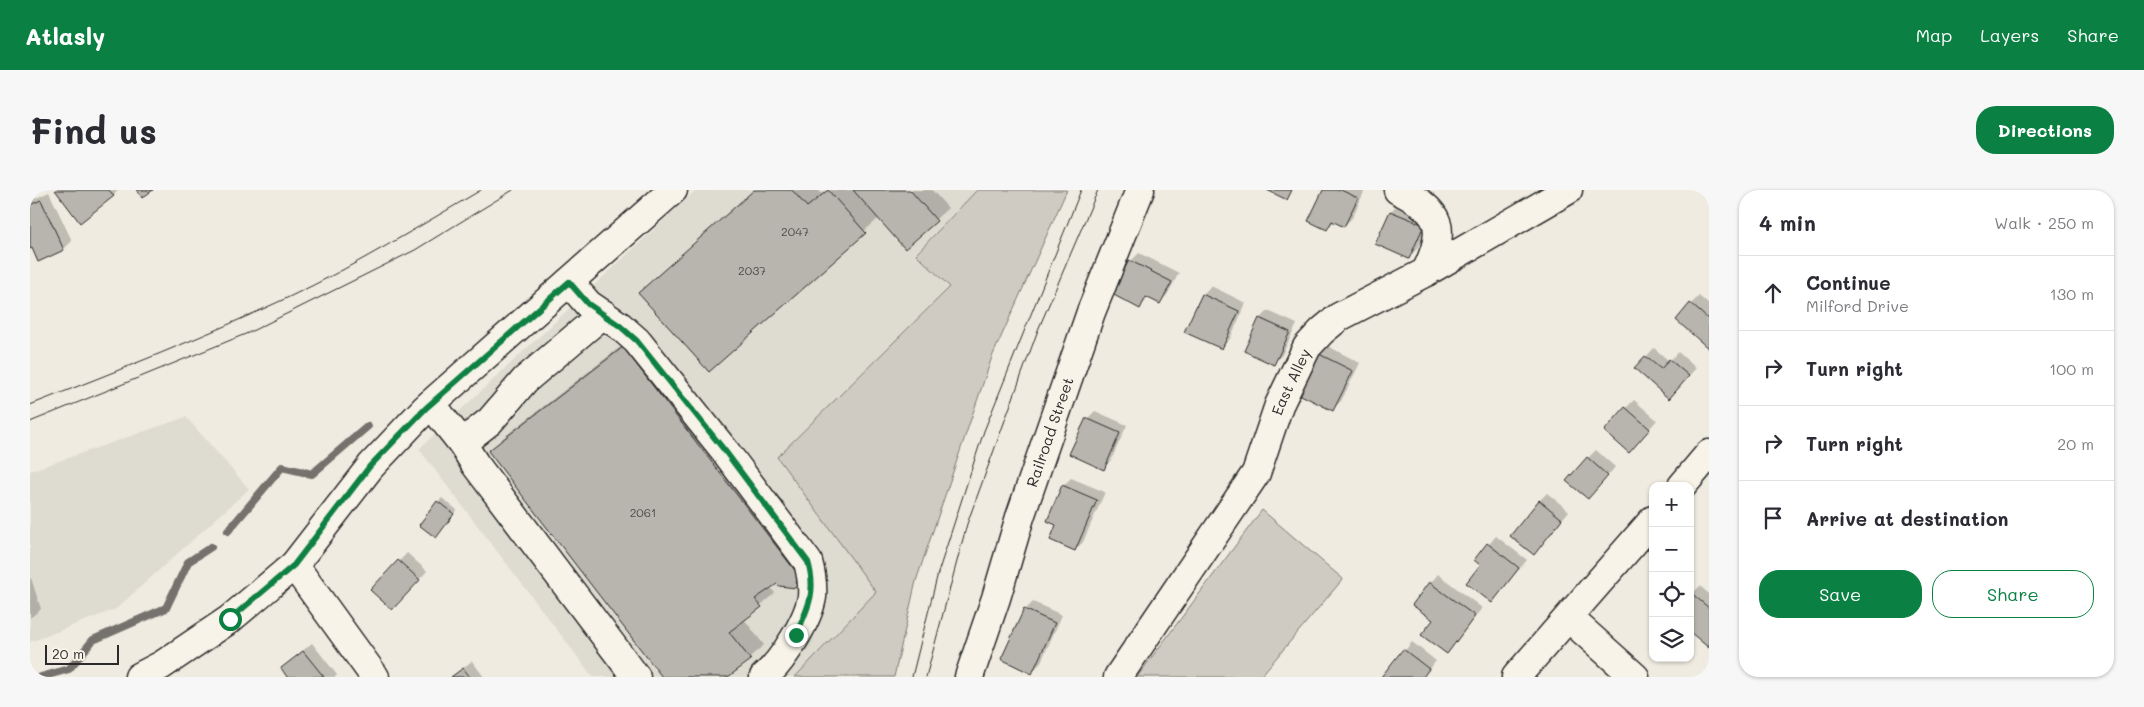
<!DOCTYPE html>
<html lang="en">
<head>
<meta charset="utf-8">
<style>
  :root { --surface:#fff; --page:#f7f7f7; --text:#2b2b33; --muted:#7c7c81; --line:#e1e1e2; --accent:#0b8043 }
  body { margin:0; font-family:Mali,sans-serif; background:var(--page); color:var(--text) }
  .controls { position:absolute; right:15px; bottom:15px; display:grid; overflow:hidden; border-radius:10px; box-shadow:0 1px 4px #0004 }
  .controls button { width:45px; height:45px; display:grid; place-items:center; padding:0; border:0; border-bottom:1px solid var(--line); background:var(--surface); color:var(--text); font:25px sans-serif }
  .scale { position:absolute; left:15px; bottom:12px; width:74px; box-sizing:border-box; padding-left:5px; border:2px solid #2b2b2b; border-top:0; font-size:14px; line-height:18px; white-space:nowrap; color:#2b2b2b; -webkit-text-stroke:4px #f7f3e8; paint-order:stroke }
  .stop { position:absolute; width:15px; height:15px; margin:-11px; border:4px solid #0b8043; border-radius:50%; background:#fff }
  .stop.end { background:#0b8043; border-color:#fff; box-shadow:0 1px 5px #0008 }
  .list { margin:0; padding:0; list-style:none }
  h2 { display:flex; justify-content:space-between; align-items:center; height:65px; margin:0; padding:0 20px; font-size:21px }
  h2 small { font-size:16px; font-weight:400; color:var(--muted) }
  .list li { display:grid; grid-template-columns:32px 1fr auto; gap:15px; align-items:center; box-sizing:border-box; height:75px; padding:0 20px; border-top:1px solid var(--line) }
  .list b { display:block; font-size:19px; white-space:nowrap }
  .list p { margin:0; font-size:16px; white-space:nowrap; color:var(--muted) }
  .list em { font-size:16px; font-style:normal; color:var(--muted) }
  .actions { display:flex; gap:10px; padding:15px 20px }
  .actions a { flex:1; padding:11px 0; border:1px solid var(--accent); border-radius:20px; text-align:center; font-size:18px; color:var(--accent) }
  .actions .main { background:var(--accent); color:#fff }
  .icon { flex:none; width:28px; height:28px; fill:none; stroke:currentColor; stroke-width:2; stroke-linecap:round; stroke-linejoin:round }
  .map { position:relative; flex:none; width:1679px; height:487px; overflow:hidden; border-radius:20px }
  header { display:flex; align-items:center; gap:30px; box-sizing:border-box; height:70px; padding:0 25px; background:var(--accent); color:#fff }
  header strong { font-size:24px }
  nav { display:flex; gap:28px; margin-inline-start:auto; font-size:18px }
  .intro { display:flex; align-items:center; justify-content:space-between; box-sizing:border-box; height:120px; padding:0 30px }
  h1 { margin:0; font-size:35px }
  .button { padding:12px 22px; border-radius:20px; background:var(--accent); color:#fff; font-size:18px; font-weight:700 }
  main { display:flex; gap:30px; padding:0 30px }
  aside { flex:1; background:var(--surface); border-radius:20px; box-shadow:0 1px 4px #0004 }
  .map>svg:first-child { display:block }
</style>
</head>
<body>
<header>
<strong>Atlasly</strong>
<nav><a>Map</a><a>Layers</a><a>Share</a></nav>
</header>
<div class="intro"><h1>Find us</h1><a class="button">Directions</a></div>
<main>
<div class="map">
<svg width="1679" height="487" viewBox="0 0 1679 487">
  <rect width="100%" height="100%" fill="#efebe0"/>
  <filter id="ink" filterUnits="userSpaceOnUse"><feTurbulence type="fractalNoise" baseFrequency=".02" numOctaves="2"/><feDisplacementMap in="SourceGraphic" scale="10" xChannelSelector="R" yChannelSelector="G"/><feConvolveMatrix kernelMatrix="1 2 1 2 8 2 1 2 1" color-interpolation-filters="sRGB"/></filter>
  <g filter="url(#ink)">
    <!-- built -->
    <path fill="#dedbd1" d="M666,0H947L886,63L920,97L747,267L847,402L765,487H563L389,259Z
      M156,227L219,299L86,419L0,452V281Z"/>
    <!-- green -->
    <path fill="#cfcbc2" stroke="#7d7b76" d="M947,0H1037L962,167L886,391L864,487H765L846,402L747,267L920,97L886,64Z
      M1232,320L1313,389L1230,487H1107Z"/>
    <!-- shadow -->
    <path fill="#0003" d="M27,0H88L83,6Z
      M724,0H788L792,4L797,0H902L918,18L875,57L849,28L679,180Z
      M1294,0H1335L1322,28L1314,36L1304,31L1297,39Z
      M19,2L42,51L34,59L0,58V11Z
      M1369,13L1401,27L1387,59L1379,67L1347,53L1361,21Z
      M1109,63L1149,83L1137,105L1129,113L1119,107L1110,117L1083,104L1101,71Z
      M1181,96L1216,113L1200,149L1192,157L1173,104Z
      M1669,106L1679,115V158L1661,114Z
      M1238,121L1267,134L1252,165L1244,173L1230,129Z
      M607,144L779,382L765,396L747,392L740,397L745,403L714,429L734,455L696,487H634L460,261L474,247Z
      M1294,154L1330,173L1311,211L1303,219L1267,201Z
      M1624,158L1639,171L1648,162L1666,178L1647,199L1606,178Z
      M1604,210L1627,230L1607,253L1596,218Z
      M1065,221L1097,235L1081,270L1073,278L1057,229Z
      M1566,260L1585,277L1566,300L1558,268Z
      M1041,288L1075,302L1053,352L1045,360L1028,334L1033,296Z
      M1517,303L1539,321L1504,363L1509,311Z
      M412,308L427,320L410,342L408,312Z
      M1466,346L1497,370L1462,411L1452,375L1446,370Z
      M377,363L397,381L370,411L342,400Z
      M1408,384L1452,418L1417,462L1404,430L1384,414Z
      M1,388L11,419L0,428V389Z
      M1670,396L1679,404V456L1660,441V406Z
      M1003,412L1032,425L1010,474L1001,482L995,420Z
      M1382,452L1406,471L1393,487H1353Z
      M282,453L307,485L305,487H259L252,478Z
      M442,471L454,487H421Z"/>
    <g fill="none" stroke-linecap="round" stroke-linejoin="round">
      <!-- stream -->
      <path stroke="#74726e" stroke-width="8" d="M198,341L252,277L282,284L338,236
        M11,487L39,479L63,450L136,418L158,372L181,357"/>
    </g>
    <!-- building -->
    <path fill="#b8b5ae" stroke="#2b2b2b" d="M25,0H79L84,6L50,33Z
      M107,0H123L112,8Z
      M724,0H762L777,17L798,0L836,43L679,182L608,103Z
      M823,0H880L907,31L875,59Z
      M1237,0H1262L1257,10Z
      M1293,0H1311L1328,8L1314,37L1302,31L1297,40L1278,31Z
      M11,10L34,60L8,72L2,58L0,59V15Z
      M1360,21L1394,35L1379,69L1345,54Z
      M1099,70L1142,92L1130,114L1116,107L1110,119L1082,104Z
      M1172,104L1209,121L1192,159L1154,142Z
      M1660,113L1678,129L1679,127V159L1646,130Z
      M1229,128L1260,142L1244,175L1214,161Z
      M593,157L767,383L766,398L749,396L747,394L725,409L732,417L699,442L721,470L698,487H632L458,261Z
      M1285,162L1323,181L1303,221L1265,202Z
      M1615,166L1631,179L1639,169L1659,186L1639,209L1604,178Z
      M1595,217L1620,239L1599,263L1574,241Z
      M1056,228L1090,243L1074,280L1039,264Z
      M1557,267L1578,286L1558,309L1536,291Z
      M1032,295L1067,310L1045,361L1020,350L1026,335L1017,331Z
      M1509,310L1532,329L1504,365L1480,346Z
      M407,311L424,324L406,348L389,335Z
      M1457,353L1489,378L1462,413L1436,393L1450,375L1444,370Z
      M368,370L390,390L362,420L340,400Z
      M1399,392L1445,426L1417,464L1391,445L1403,430L1382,415Z
      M1661,403L1679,418V458L1660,442Z
      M994,419L1025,433L1002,484L971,469Z
      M1373,459L1399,479L1393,487H1351Z
      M273,461L294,487H257L251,478Z
      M433,478L440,487H421Z"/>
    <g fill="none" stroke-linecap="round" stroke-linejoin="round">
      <!-- minor casing -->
      <g stroke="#2b2b2b" stroke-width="31">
        <g id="minor">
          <path d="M1368,0C1412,22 1417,37 1396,82"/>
          <path d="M539,92L558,114L590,136L607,151L695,261L778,372C781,383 783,395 782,407C778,431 752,472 734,487"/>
          <path d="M401,214L432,253L445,274L606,487"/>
          <path d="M432,253L460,231L495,190L573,124"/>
          <path d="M1652,296L1679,264"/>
          <path d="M264,375L345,487"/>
          <path d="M1539,428L1605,487"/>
          <path d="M109,487L132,475L200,429L264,375L341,276L396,218L643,0"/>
          <path id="s1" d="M939,487L966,408L990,327L1061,122L1110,0"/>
          <path id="s2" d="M1088,487L1226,283L1249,215L1277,157L1292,141L1309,127L1396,82L1538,0"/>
          <path d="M1486,487L1623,330"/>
        </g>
      </g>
      <!-- minor -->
      <use href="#minor" stroke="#f7f3e8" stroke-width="28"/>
      <!-- tram -->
      <path stroke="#2b2b2b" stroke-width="1" d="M0,215C87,181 174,147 259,107C325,76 388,37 451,0
        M0,232L218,143L385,60L483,0
        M882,487L908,383L954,241L1051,0
        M896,487L937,334L1008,140L1068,0"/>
    </g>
  </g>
  <g fill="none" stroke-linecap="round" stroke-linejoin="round" filter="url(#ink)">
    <!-- route -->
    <path stroke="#0b8043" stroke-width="6" d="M200,429L264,375L340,276L396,218L539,92L558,114L590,136L607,151L695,261L778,372C787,402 778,418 766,445"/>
  </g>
  <g text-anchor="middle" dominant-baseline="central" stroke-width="5" stroke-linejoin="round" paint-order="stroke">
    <!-- number labels -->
    <g font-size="12" fill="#4e4e4c">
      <text x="765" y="41">2047</text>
      <text x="722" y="80">2037</text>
      <text x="613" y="322">2061</text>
    </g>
    <!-- street labels -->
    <g font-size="15" fill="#2b2b2b" stroke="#f7f3e8">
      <text stroke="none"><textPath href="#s2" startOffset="344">East Alley</textPath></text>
      <text stroke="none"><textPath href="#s1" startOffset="258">Railroad Street</textPath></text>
    </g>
  </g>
</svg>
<div class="controls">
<button>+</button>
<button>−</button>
<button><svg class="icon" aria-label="locate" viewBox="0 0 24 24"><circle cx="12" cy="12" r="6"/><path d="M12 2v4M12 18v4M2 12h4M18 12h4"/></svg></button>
<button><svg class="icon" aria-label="layers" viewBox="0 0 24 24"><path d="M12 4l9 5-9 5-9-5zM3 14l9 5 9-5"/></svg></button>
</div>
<div class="scale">20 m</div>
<div class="stop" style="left:200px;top:429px"></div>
<div class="stop end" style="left:766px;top:445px"></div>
</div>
<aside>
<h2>4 min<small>Walk · 250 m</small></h2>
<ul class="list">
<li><svg class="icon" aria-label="ahead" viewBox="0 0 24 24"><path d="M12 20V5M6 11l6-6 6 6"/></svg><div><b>Continue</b><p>Milford Drive</p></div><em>130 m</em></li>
<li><svg class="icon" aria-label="right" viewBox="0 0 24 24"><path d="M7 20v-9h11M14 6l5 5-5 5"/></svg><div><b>Turn right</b></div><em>100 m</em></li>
<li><svg class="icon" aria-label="right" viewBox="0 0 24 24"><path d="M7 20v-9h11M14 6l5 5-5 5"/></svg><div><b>Turn right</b></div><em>20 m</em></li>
<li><svg class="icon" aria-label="arrive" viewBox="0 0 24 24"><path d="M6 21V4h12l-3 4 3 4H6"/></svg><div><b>Arrive at destination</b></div></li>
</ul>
<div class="actions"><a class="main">Save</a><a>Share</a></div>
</aside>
</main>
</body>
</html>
